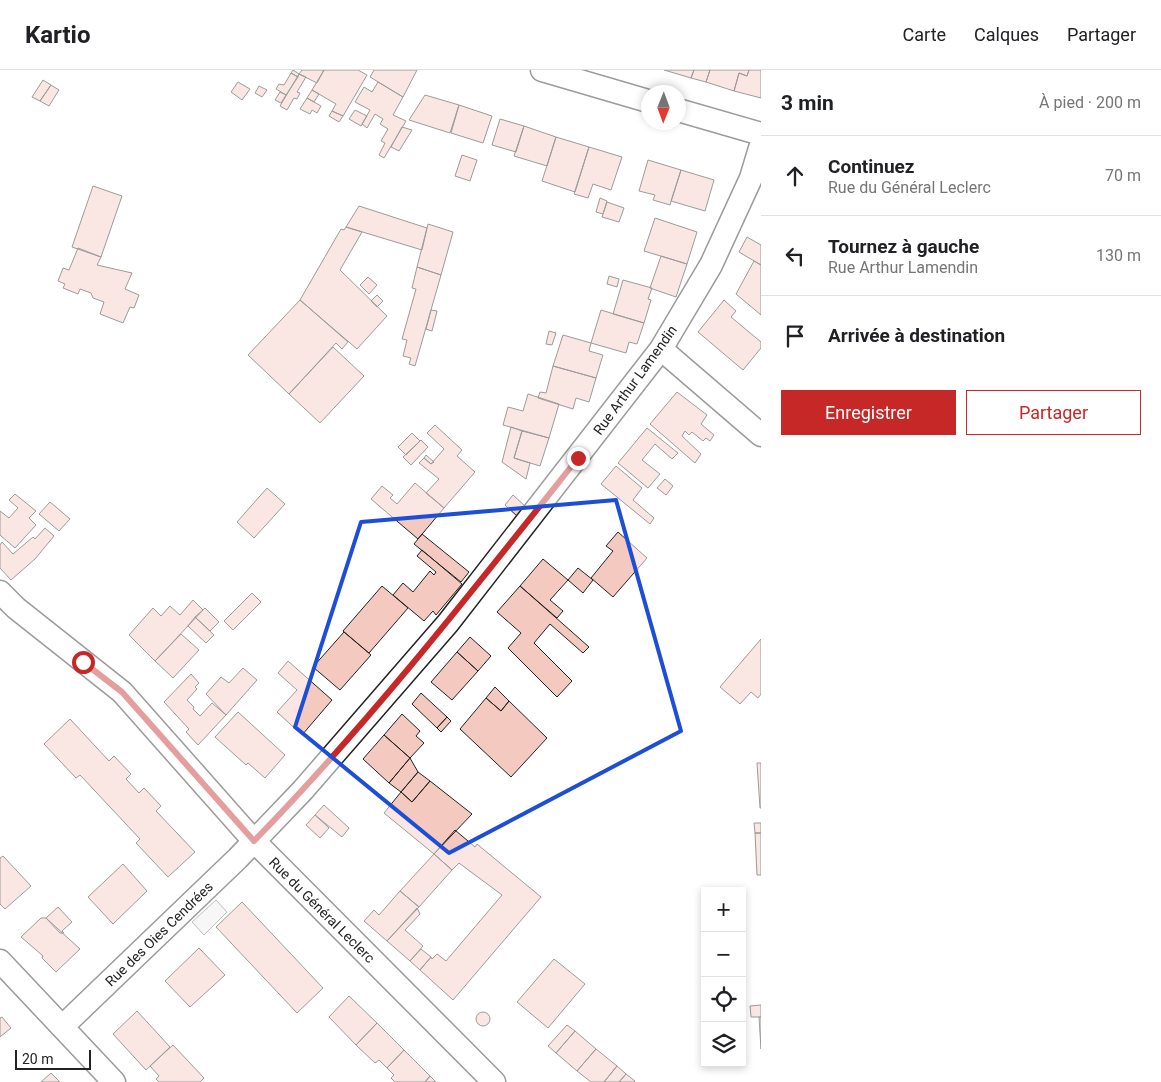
<!DOCTYPE html>
<html lang="fr">
<head>
<meta charset="utf-8">
<style>
  :root { --surface:#fff; --page:#f2f2f2; --text:#202124; --muted:#757577; --line:#e0e0e0; --accent:#c62828 }
  body { margin:0; font-family:Roboto,sans-serif; background:var(--page); color:var(--text) }
  .controls { position:absolute; right:15px; bottom:15px; display:grid; overflow:hidden; border-radius:0px; box-shadow:0 2px 8px #0003 }
  .controls button { width:45px; height:45px; display:grid; place-items:center; padding:0; border:0; border-bottom:1px solid var(--line); background:var(--surface); color:var(--text); font:25px sans-serif }
  .compass { position:absolute; left:641px; top:15px; width:45px; height:45px; border-radius:50%; background:var(--surface); box-shadow:0 2px 8px #0003; rotate:181deg }
  .scale { position:absolute; left:15px; bottom:12px; width:76px; box-sizing:border-box; padding-left:5px; border:2px solid #222; border-top:0; font-size:14px; line-height:18px; white-space:nowrap; color:#222; -webkit-text-stroke:4px #fff; paint-order:stroke }
  .stop { position:absolute; width:15px; height:15px; margin:-11px; border:4px solid #c62828; border-radius:50%; background:#fff }
  .stop.end { background:#c62828; border-color:#fff; box-shadow:0 1px 5px #0008 }
  .list { margin:0; padding:0; list-style:none }
  h2 { display:flex; justify-content:space-between; align-items:center; height:65px; margin:0; padding:0 20px; font-size:21px }
  h2 small { font-size:16px; font-weight:400; color:var(--muted) }
  .list li { display:grid; grid-template-columns:32px 1fr auto; gap:15px; align-items:center; box-sizing:border-box; height:80px; padding:0 20px; border-top:1px solid var(--line) }
  .list b { display:block; font-size:19px; white-space:nowrap }
  .list p { margin:0; font-size:16px; white-space:nowrap; color:var(--muted) }
  .list em { font-size:16px; font-style:normal; color:var(--muted) }
  .actions { display:flex; gap:10px; padding:15px 20px }
  .actions a { flex:1; padding:11px 0; border:1px solid var(--accent); border-radius:0px; text-align:center; font-size:18px; color:var(--accent) }
  .actions .main { background:var(--accent); color:#fff }
  .icon { flex:none; width:28px; height:28px; fill:none; stroke:currentColor; stroke-width:2; stroke-linecap:round; stroke-linejoin:round }
  .map { position:relative; flex:none; width:761px; height:1012px; overflow:hidden }
  header { display:flex; align-items:center; gap:30px; box-sizing:border-box; height:70px; padding:0 25px; background:var(--surface); border-bottom:1px solid var(--line) }
  header strong { font-size:24px }
  nav { display:flex; gap:28px; margin-inline-start:auto; font-size:18px }
  main { display:flex }
  aside { flex:1; background:var(--surface) }
  .map>svg:first-child { display:block }
</style>
</head>
<body>
<header>
<strong>Kartio</strong>
<nav><a>Carte</a><a>Calques</a><a>Partager</a></nav>
</header>
<main>
<div class="map">
<svg width="761" height="1012" viewBox="0 0 761 1012">
  <rect width="100%" height="100%" fill="#fff"/>
  <!-- parking -->
  <path fill="#ededed" stroke="#6f6f6f" d="M216,830L227,842L204,865L192,852Z"/>
  <!-- building -->
  <path fill="#f3c9c0" stroke="#222" d="M293,0L299,4L298,7L291,3Z
    M302,0H324L317,13L299,4Z
    M324,0H358L367,5L343,46L332,41L336,34L312,20Z
    M374,0H417L403,27L370,7Z
    M664,0H694L691,8Z
    M694,0H710L706,12L691,8Z
    M710,0H749L747,6L739,3L734,21L706,12Z
    M749,0H761V28L734,21L739,3L747,6Z
    M291,3L298,7L286,25L276,19L279,14L284,15Z
    M299,4L306,7L297,22L300,23L297,29L294,28L287,40L280,36Z
    M43,10L51,15L40,31L32,27Z
    M238,12L250,19L242,30L231,22Z
    M378,12L403,27L393,45L406,51L384,88L379,85L385,73L381,71L388,59L380,54L383,49L375,44L367,58L362,54L370,40L355,32L364,17L372,22Z
    M51,15L59,20L49,36L40,31Z
    M259,16L267,20L262,27L255,23Z
    M312,20L319,24L314,32L307,28Z
    M280,22L286,25L281,33L275,30Z
    M425,25L459,35L450,63L409,50Z
    M307,28L321,36L317,43L312,40L310,44L300,39Z
    M459,35L492,46L483,73L451,63Z
    M355,40L367,46L361,56L349,49Z
    M332,41L343,46L339,52L329,46Z
    M500,49L524,56L516,82L492,75Z
    M524,56L556,67L547,96L514,86Z
    M402,57L412,60L399,81L391,77Z
    M556,67L589,77L575,122L542,111Z
    M589,77L622,87L611,120L593,114L588,128L574,124Z
    M462,85L477,90L470,111L455,106Z
    M648,90L681,100L670,135L653,130L655,125L639,121Z
    M681,100L714,110L705,141L671,131Z
    M93,116L122,126L101,187L72,177Z
    M600,128L607,131L603,144L596,142Z
    M607,132L624,138L619,152L602,147Z
    M359,136L427,158L422,180L346,157Z
    M655,148L697,162L687,194L644,181Z
    M428,154L453,162L441,205L417,197Z
    M346,157L362,162L340,200L387,246L357,279L300,230L341,159L344,160Z
    M747,167L761,175V195L739,182Z
    M78,178L101,187L97,195L132,203L125,219L139,225L134,238L130,237L123,253L100,244L104,232L93,228L91,223L80,219L78,224L63,218L65,214L58,211L63,198L69,200Z
    M661,186L687,194L676,227L650,218Z
    M754,191L761,195V245L736,224Z
    M417,197L441,205L415,296L409,294L411,288L403,286L407,270L402,269L416,219L412,218Z
    M609,206L619,209L617,217L607,214Z
    M368,207L377,215L369,224L360,215Z
    M623,210L652,218L648,229L651,230L644,253L613,244Z
    M377,225L383,231L377,237L371,231Z
    M300,230L348,272L342,279L336,273L289,324L248,285Z
    M724,230L736,241L731,247L761,272V278L743,300L698,262Z
    M431,240L437,241L432,261L426,259Z
    M601,240L644,253L637,274L629,272L626,283L591,273Z
    M549,261L556,263L552,275L546,274Z
    M563,265L591,273L589,281L603,285L596,308L553,296Z
    M333,277L364,306L320,353L289,324Z
    M553,296L596,308L589,332L576,328L573,339L538,328L540,322L546,323Z
    M677,322L707,345L701,354L714,365L710,371L706,368L703,371L692,362L689,365L685,361L682,366L701,384L695,393L650,354Z
    M528,324L559,334L549,368L503,355L508,337L523,341Z
    M435,355L462,380L457,386L475,402L444,438L426,423L439,409L419,393L424,388L431,394L444,379L427,363Z
    M511,357L522,361L514,388L530,393L526,409L502,392Z
    M647,358L678,383L672,389L655,374L642,390L660,404L648,418L618,393Z
    M522,361L549,368L540,396L514,388Z
    M412,363L420,371L406,385L398,377Z
    M421,370L428,377L411,395L403,387Z
    M426,385L434,392L431,394L424,388Z
    M616,396L642,418L633,430L654,448L650,454L601,414Z
    M665,409L673,416L666,425L657,418Z
    M415,413L444,438L418,469L371,429L382,416L393,425L390,428L397,434Z
    M267,418L285,434L254,468L237,452Z
    M15,424L36,441L29,448L36,455L15,478L0,465V441L9,448L18,438L9,430Z
    M513,425L526,437L518,447L505,435Z
    M50,432L70,449L59,461L39,444Z
    M45,458L54,466L35,489L11,510L0,498V475L2,472L13,484L33,467L35,469Z
    M618,462L647,488L613,527L591,508L613,481L606,476Z
    M422,464L469,502L461,512L414,474Z
    M422,480L462,514L436,545L433,541L424,551L393,525L403,513L413,522L430,501L434,505L436,502L417,486Z
    M543,489L568,510L550,530L563,541L557,548L520,516Z
    M578,498L593,510L583,523L568,510Z
    M382,516L408,538L369,583L343,561Z
    M520,516L589,577L583,583L550,554L534,573L572,611L557,627L508,578L521,563L497,542Z
    M252,523L261,532L233,560L224,551Z
    M193,530L203,540L155,591L129,565L153,538L161,546L170,536L180,545Z
    M205,538L219,552L210,561L195,547Z
    M195,547L214,565L206,573L188,556Z
    M344,562L371,585L340,620L313,597Z
    M181,564L199,580L173,608L155,591Z
    M470,567L491,586L478,601L457,582Z
    M761,569V624L758,628L751,622L740,634L720,617Z
    M457,582L478,601L452,630L431,612Z
    M288,591L332,630L302,665L277,642L297,620L278,603Z
    M243,598L257,610L226,645L206,624L221,607L229,613Z
    M191,604L199,613L195,617L197,619L187,630L194,637L193,639L200,646L212,633L226,645L198,675L186,662L189,659L164,632Z
    M495,617L509,631L501,641L486,628Z
    M421,623L447,647L437,658L412,634Z
    M486,628L501,641L509,631L547,668L511,707L460,659Z
    M238,642L285,685L265,708L248,693L246,695L215,667Z
    M402,644L420,661L416,666L424,673L410,688L384,665Z
    M447,647L451,651L441,662L437,658Z
    M70,649L109,691L114,686L131,704L126,709L139,723L144,718L161,736L156,741L195,782L168,807L136,773L140,769L80,705L76,708L44,674Z
    M384,665L410,688L389,713L363,689Z
    M410,688L418,702L401,722L389,713Z
    M757,693H761V738H760Z
    M418,702L430,711L412,732L401,722Z
    M430,711L472,744L434,784L384,743L401,722L412,732Z
    M324,735L349,758L342,767L315,745Z
    M315,745L329,758L320,768L306,755Z
    M754,753H761V763H755Z
    M455,760L475,777L477,774L541,827L453,930L420,900L431,887L432,889L437,884L446,891L502,825L459,793L452,800L434,784Z
    M755,763H761V805H757Z
    M434,784L452,800L419,837L400,821Z
    M3,786L31,816L5,839L0,834V788Z
    M123,794L147,821L113,854L88,827Z
    M400,821L419,837L387,871L364,851L374,840L379,845Z
    M242,832L323,918L297,943L216,857Z
    M58,837L72,852L62,861L64,863H60L46,848Z
    M417,838L420,844L405,860L423,876L410,891L387,871Z
    M41,848H46L80,879L56,902L42,888L43,886L21,867Z
    M199,878L225,905L190,937L165,911Z
    M421,879L431,887L420,900L410,891Z
    M554,889L585,914L548,958L517,932Z
    M349,926L377,953L356,975L329,947Z
    M761,935V947H751L750,936Z
    M137,941L170,977L146,1000L113,964Z
    M476 949a7 7 0 1 1 14 0a7 7 0 1 1-14 0Z
    M2,947L11,958L0,967V948Z
    M759,947H761V979Z
    M377,953L404,980L387,998L379,990L375,993L356,975Z
    M567,955L575,961L556,983L548,976Z
    M575,961L596,979L577,1001L556,983Z
    M173,975L204,1008L200,1012H159L156,1009L159,1006L150,996Z
    M596,979L617,996L604,1012H591L577,1001Z
    M404,980L430,1006L425,1012H395L391,1008L394,1005L387,998Z
    M617,996L626,1004L619,1012H604Z
    M51,1003L60,1012H41Z
    M626,1004L635,1011L634,1012H619Z
    M430,1006L436,1012H425Z"/>
  <g fill="none" stroke-linecap="round" stroke-linejoin="round">
    <!-- street casing -->
    <g stroke="#222" stroke-width="25">
      <path id="street" d="M542,0L648,31
        M678,40L761,64
        M661,279L761,365
        M0,522L16,538L122,622L254,771L494,1012
        M0,891L114,1012
        M63,956L238,788L303,720L448,553L661,279L711,195L751,108L761,75"/>
    </g>
    <!-- street -->
    <use href="#street" stroke="#fff" stroke-width="22"/>
  </g>
  <g fill="none" stroke-linecap="round" stroke-linejoin="round">
    <!-- route -->
    <path stroke="#c62828" stroke-width="6" d="M83,592L122,622L254,771C371,651 474,519 578,388"/>
  </g>
  <!-- marked area -->
  <path d="M0 0H761V1012H0ZM616,430L681,661L449,783L295,657L361,452Z" fill="#fff" fill-opacity=".55" fill-rule="evenodd"/>
  <path fill="none" stroke="#1d4ed8" stroke-width="4" stroke-linejoin="round" d="M616,430L681,661L449,783L295,657L361,452Z"/>
  <g text-anchor="middle" dominant-baseline="central" stroke-width="4" stroke-linejoin="round" paint-order="stroke">
    <!-- street labels -->
    <g font-size="14" fill="#222" stroke="#fff">
      <text transform="translate(635 310) rotate(-54)">Rue Arthur Lamendin</text>
      <text transform="translate(322 840) rotate(45)">Rue du Général Leclerc</text>
      <text transform="translate(159 864) rotate(-44)">Rue des Oies Cendrées</text>
    </g>
  </g>
</svg>
<div class="controls">
<button>+</button>
<button>−</button>
<button><svg class="icon" aria-label="locate" viewBox="0 0 24 24"><circle cx="12" cy="12" r="6"/><path d="M12 2v4M12 18v4M2 12h4M18 12h4"/></svg></button>
<button><svg class="icon" aria-label="layers" viewBox="0 0 24 24"><path d="M12 4l9 5-9 5-9-5zM3 14l9 5 9-5"/></svg></button>
</div>
<svg class="compass" viewBox="-18 -18 36 36"><path d="M0-13l5 13h-10z" fill="#e53935"/><path d="M0 13l5-13h-10z" fill="#757577"/></svg>
<div class="scale">20 m</div>
<div class="stop" style="left:83px;top:592px"></div>
<div class="stop end" style="left:578px;top:388px"></div>
</div>
<aside>
<h2>3 min<small>À pied · 200 m</small></h2>
<ul class="list">
<li><svg class="icon" aria-label="ahead" viewBox="0 0 24 24"><path d="M12 20V5M6 11l6-6 6 6"/></svg><div><b>Continuez</b><p>Rue du Général Leclerc</p></div><em>70 m</em></li>
<li><svg class="icon" aria-label="left" viewBox="0 0 24 24"><path d="M17 20v-9H6M10 6l-5 5 5 5"/></svg><div><b>Tournez à gauche</b><p>Rue Arthur Lamendin</p></div><em>130 m</em></li>
<li><svg class="icon" aria-label="arrive" viewBox="0 0 24 24"><path d="M6 21V4h12l-3 4 3 4H6"/></svg><div><b>Arrivée à destination</b></div></li>
</ul>
<div class="actions"><a class="main">Enregistrer</a><a>Partager</a></div>
</aside>
</main>
</body>
</html>
